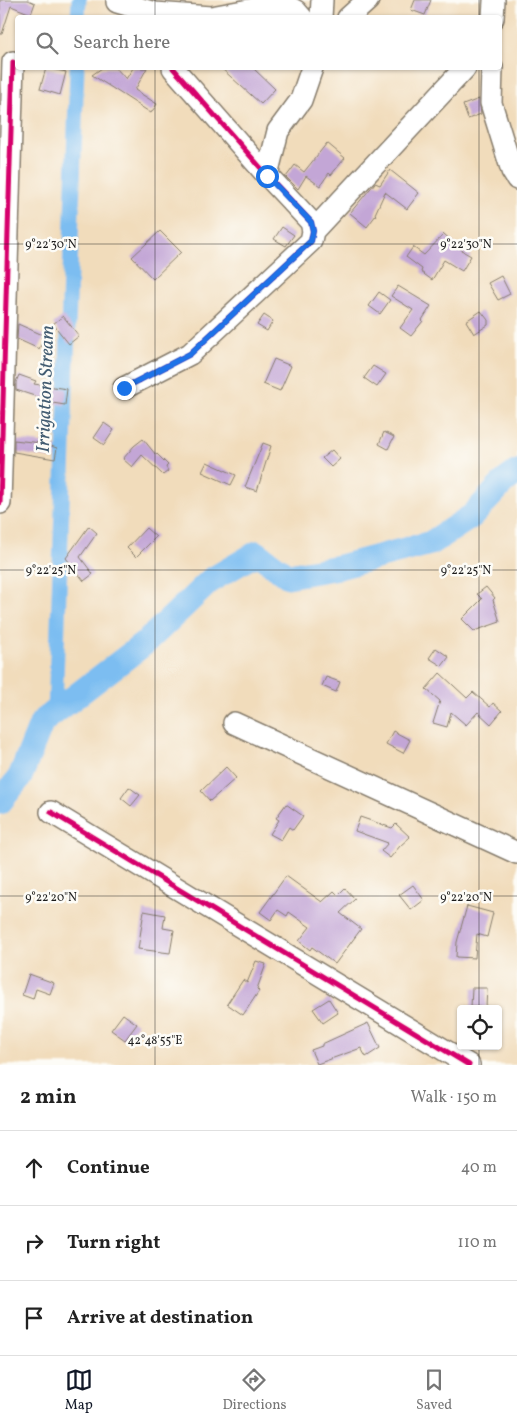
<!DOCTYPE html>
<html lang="en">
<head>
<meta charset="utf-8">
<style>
  :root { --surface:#fff; --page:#f6f6f6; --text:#222; --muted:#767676; --line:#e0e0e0; --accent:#111827 }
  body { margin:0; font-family:Vollkorn,serif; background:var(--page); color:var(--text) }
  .controls { position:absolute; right:15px; bottom:15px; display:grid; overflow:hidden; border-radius:5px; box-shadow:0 1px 4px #0004 }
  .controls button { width:45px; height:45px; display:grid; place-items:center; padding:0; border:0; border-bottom:1px solid var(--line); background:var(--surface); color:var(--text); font:25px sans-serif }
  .stop { position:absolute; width:15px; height:15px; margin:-11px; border:4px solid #1a73e8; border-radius:50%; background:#fff }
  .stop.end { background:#1a73e8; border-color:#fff; box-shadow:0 1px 5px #0008 }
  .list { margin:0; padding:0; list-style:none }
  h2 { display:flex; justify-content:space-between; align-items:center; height:65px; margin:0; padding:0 20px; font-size:21px }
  h2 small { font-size:16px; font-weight:400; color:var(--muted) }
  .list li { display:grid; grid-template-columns:32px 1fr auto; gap:15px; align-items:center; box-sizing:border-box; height:75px; padding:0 20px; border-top:1px solid var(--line) }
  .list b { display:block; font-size:19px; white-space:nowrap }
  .list em { font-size:16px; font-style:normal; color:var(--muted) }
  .icon { flex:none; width:28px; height:28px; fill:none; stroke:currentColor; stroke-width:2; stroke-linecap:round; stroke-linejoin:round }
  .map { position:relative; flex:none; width:517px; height:1065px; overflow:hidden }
  .search { position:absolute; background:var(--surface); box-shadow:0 1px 4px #0004; left:15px; right:15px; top:15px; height:55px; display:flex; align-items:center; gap:12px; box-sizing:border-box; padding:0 18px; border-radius:5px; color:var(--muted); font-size:19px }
  .sheet { height:290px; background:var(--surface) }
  nav { display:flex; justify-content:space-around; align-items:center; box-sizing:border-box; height:70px; border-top:1px solid var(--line); background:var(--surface); font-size:14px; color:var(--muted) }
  nav a { display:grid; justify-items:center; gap:2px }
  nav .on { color:var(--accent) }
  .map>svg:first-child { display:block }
</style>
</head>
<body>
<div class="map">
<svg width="517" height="1065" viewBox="0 0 517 1065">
  <rect width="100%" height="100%" fill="#fdfcf7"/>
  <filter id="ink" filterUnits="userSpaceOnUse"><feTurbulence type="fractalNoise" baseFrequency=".02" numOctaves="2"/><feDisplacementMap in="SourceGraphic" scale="10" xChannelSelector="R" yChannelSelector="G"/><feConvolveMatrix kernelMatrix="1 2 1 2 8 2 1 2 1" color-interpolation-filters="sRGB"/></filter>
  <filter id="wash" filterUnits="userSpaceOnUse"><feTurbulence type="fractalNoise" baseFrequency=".0096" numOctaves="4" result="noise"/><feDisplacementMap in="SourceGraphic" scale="20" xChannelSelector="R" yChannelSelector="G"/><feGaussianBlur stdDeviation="1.12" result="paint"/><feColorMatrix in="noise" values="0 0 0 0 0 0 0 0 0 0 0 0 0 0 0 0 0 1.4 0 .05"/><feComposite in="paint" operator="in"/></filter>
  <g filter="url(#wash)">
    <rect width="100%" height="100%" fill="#f1dcbb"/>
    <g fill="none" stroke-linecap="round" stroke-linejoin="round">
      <!-- canal -->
      <path stroke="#7bbdf1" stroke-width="15" d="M78,18L79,0
        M55,712L77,68"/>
      <!-- river -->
      <path stroke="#7bbdf1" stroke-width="25" d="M0,802L20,777L42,722L145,643L211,580L257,553L288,576L339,567L431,543L472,516L505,481L517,472"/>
    </g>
    <g id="blocks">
      <!-- building -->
      <path fill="#c3a6d6" d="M0,0H28L35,3L31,14L11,6L2,34H0Z
        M415,0H431L425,15L411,10Z
        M46,68L66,72L60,95L40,89Z
        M102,68H116L126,79L133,68H147L135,90L157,104L151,113L92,75Z
        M221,68H253L275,89L261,104Z
        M479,99L481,114L468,119L463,105Z
        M327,143L345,158L331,175L329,173L320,186L306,176L298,189L286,177L295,165L304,172Z
        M390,170L419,193L407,209L385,192L375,214L376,215L367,227L350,213L375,183L380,185Z
        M282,227L294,235L286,246L274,239Z
        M160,231L181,252L153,279L132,257Z
        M444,234L464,252L471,256L462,271L444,260L432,280L421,272L422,269L406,257L413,247L424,255Z
        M501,276L510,294L498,300L488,283Z
        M398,286L431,306L422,320L423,321L411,336L400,328L413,310L391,296Z
        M379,292L390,300L380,314L369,306Z
        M481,311L488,320V325L474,334L466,321Z
        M264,315L273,321L267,331L257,325Z
        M63,316L79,336L69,344L53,324Z
        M18,324L45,336L39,349L17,339Z
        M274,359L291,366L280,391L263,384Z
        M373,366L386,374L377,387L364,378Z
        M19,375L36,381L34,384L67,389L65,405L46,402L47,400L16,390V382Z
        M104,423L114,430L104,445L94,438Z
        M384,432L394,437L388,449L379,444Z
        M143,439L156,455L157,454L168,465L166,467L168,471L163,475L142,455L132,467L123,459L134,446Z
        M14,440L41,443L57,448L55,459L14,452Z
        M263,443L271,446L257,491L245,487Z
        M332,450L340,459L331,467L322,458Z
        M207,462L236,475L231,485L202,472Z
        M89,526L97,533L80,557L93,574L84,581L66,558Z
        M146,528L156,537L136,557L127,548Z
        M486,587L495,598L493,600L500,622L474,631L462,619L482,599L477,594Z
        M436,648L449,657L442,666L429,658Z
        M440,673L467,698L473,692L490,707L493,703L502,711L491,724L478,712L466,725L451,712L447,727L433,723L440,701L426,689Z
        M326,677L340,682L336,692L322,686Z
        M393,731L410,740L403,753L386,744Z
        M226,767L236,778L210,801L201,791Z
        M129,787L140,795L131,806L121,798Z
        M286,804L303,816L293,830L289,827L281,840L270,834L279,820L276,818Z
        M360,817L392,828L396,824L410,837L400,846L390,858L381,851L388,843L355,831Z
        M286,876L322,902L334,891L338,895L345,888L355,899L340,913L361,929L335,964L312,947L310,950L299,941L310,927L289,912L287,916L278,910L271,920L260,912Z
        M413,885L424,900L411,910L399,895Z
        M467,906L493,913L487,937L477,934L475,958L456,957L457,942Z
        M144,911L165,915L163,928L174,930L170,953L138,949Z
        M256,961L266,964L257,989L259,991L243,1015L227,1004L243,980L247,983Z
        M29,974L54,983L50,994L36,989L33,999L22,995Z
        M472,988H487L486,1007H471Z
        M329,999L338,1013L323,1023L313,1009Z
        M123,1014L137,1024L125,1040L111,1030Z
        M368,1023L380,1048L366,1057L361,1048L317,1064L311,1050L322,1046V1044Z"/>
    </g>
  </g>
  <g filter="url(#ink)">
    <use href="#blocks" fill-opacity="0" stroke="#867c6c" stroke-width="1"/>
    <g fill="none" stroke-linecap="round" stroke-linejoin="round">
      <!-- minor casing -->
      <g stroke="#867c6c" stroke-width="24">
        <path id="minor" d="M117,2L155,13L211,17L283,4L296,11L302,18
          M321,18L322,0
          M348,18L368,0
          M493,18L494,0
          M492,68L491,103L512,171L517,179
          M267,175L278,131L301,100L312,68
          M313,231L465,68
          M124,388L190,354L311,241L313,231L311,222L267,175L173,68
          M0,503L13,62
          M234,723L517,853
          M51,812L469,1065"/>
      </g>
      <!-- minor -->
      <use href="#minor" stroke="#fff" stroke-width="21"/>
      <!-- cycleway casing -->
      <g stroke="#fdfcf7" stroke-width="8">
        <path id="cycleway" d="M124,388L190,354L311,241L313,231L311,222L267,175L173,68
          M0,503L13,62
          M51,812L469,1065"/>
      </g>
      <!-- cycleway -->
      <use href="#cycleway" stroke="#d6006c" stroke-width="5"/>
    </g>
  </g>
  <g fill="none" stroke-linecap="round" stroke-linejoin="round" filter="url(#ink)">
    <!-- route -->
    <path stroke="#1a73e8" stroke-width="6" d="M124,388L190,354L311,241L313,231L311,222L267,176"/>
  </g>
  <!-- ticks -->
  <path fill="none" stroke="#1c1c1c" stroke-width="1" stroke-opacity="0.45" d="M155,0V18M479,0V18M155,68V1065M479,68V1009M0,244H517M0,570H517M0,896H517M479,1046V1065"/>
  <g text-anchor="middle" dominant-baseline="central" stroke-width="5" stroke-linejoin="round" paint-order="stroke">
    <!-- water labels -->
    <g font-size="19" font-style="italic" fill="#425c71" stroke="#fdfcf7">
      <text transform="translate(46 389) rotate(-88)">Irrigation Stream</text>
    </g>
  </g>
  <g font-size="12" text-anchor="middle" fill="#1c1c1c" stroke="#fdfcf7" stroke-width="5" stroke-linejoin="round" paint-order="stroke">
    <text x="51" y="248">9°22'30"N</text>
    <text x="466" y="248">9°22'30"N</text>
    <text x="51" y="574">9°22'25"N</text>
    <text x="466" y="574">9°22'25"N</text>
    <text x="51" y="901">9°22'20"N</text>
    <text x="466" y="901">9°22'20"N</text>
    <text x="155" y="1044">42°48'55"E</text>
  </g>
</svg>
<div class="controls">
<button><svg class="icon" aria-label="locate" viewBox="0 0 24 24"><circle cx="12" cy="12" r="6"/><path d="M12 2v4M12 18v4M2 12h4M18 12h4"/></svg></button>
</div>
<div class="stop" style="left:267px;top:176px"></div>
<div class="stop end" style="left:124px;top:388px"></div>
<div class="search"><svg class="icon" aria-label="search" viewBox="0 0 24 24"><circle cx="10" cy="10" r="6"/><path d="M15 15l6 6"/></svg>Search here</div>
</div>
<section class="sheet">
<h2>2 min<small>Walk · 150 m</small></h2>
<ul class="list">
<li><svg class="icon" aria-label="ahead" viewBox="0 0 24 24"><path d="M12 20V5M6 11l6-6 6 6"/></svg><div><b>Continue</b></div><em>40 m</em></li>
<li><svg class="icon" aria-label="right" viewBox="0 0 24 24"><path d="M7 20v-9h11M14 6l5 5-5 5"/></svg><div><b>Turn right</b></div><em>110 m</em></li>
<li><svg class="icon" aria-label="arrive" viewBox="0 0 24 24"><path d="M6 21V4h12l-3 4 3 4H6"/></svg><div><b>Arrive at destination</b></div></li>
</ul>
</section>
<nav>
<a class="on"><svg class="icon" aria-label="map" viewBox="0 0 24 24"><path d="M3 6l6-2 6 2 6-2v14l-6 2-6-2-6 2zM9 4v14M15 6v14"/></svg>Map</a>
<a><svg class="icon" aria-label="directions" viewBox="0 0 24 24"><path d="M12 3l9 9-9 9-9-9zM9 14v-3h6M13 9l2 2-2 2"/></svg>Directions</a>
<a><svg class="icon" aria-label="saved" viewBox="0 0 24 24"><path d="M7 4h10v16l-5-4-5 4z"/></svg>Saved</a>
</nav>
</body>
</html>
